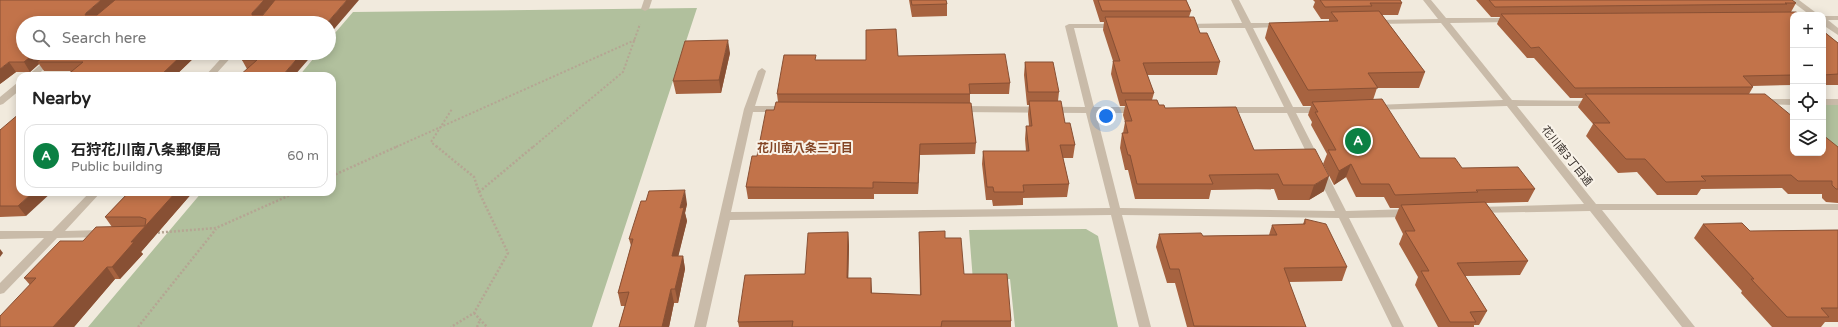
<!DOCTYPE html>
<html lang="en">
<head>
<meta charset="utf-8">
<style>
  :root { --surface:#fff; --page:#f2f2f2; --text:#222; --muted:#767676; --line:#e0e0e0; --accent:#0b8043 }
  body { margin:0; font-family:"Varela Round","Noto Sans JP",sans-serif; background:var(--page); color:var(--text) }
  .controls { position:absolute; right:12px; top:12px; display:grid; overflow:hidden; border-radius:8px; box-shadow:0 2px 10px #0003 }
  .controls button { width:36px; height:36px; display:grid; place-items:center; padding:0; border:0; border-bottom:1px solid var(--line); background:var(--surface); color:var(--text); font:20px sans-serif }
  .you { position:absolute; left:1106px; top:116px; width:14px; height:14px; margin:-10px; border:3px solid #fff; border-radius:50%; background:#1a73e8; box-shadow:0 0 0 6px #1a73e833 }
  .badge { display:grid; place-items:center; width:26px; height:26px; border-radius:50%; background:var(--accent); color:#fff; font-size:13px; font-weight:700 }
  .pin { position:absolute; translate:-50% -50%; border:2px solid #fff; box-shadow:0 1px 4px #0006 }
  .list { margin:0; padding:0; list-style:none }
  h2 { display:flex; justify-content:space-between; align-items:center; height:52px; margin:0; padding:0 16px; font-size:17px }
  h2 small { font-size:13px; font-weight:400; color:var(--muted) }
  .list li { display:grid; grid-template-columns:26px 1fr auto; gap:12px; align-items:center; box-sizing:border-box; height:64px; margin:0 8px 8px; padding:0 8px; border:1px solid var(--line); border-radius:12px }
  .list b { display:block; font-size:15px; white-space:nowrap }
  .list p { margin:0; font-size:13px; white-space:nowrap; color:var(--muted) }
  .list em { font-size:13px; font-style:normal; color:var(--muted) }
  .icon { flex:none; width:22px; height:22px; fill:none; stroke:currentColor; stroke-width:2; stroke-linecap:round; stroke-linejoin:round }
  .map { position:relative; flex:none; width:1838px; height:327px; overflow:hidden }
  .search { position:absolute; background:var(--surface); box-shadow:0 2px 10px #0003; left:16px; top:16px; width:320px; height:44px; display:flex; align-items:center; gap:10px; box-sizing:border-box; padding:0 14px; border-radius:22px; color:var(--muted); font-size:15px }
  .panel { position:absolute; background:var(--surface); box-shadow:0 2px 10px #0003; left:16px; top:72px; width:320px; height:124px; border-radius:12px }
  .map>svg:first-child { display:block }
</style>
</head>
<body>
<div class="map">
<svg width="1838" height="327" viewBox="0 0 1838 327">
  <rect width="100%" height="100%" fill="#f1eadd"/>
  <!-- green -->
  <path fill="#b1c09d" d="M697,8L592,327H88L202,192H332V76H299L318,53H329V40L353,12Z
    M1838,104V165L1823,153V105Z
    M1086,229L1098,236L1118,327H1015L1010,279L973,281L969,230Z"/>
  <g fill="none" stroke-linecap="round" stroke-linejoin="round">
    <!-- path-far1 -->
    <path stroke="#b5a593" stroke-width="2" stroke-dasharray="2 2" stroke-linecap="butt" d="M396,147L635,40
      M437,147L431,142L452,109
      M533,147L623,72L640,24"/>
    <!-- path -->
    <path stroke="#b5a593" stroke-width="2.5" stroke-dasharray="2 2" stroke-linecap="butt" d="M436,146L474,177L479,192L508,253L474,313L451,327
      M332,176L398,146
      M479,192L534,146
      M154,233L216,228L297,192
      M474,313L487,327
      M138,327L216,229
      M477,327L480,320"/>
    <!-- minor -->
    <path fill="#c9bba9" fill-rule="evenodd" d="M644,0H652L649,9L645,11L641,9Z
      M1231,0H1239L1251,23H1281L1285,25L1281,27L1253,28L1293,107H1323L1328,110L1323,113H1296L1346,211L1410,209L1415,213L1410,217L1349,218L1404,327H1392L1339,218L1122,215L1151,327H1139L1111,215L730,220L706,327H694L744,109L758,71L762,68L766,71L755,106H787L792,109L787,112H753L731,212L1110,208L1086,113L959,112L954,109L959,106L1085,107L1065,26L1069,24H1117L1121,26L1117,28H1074L1094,107H1137L1142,110L1137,113H1096L1120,208L1335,211L1287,113H1223L1218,110L1223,107H1284L1245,28H1185L1181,26L1185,24L1242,23Z
      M1423,0H1431L1446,18H1514L1515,20L1511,22L1450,23L1512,100L1596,101L1598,103L1593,106H1517L1596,204H1838V210H1602L1695,327H1682L1590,211L1474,213L1473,211L1474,209L1478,207L1584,204L1507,106L1372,110L1370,108L1372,106L1375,105L1503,100L1441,23L1375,24L1371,22L1375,20L1438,19Z
      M1790,0H1799L1819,15H1810Z
      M1823,16H1838V20H1828L1838,28V35L1823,25Z
      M54,53H63L36,76H27Z
      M226,53H235L214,76H205Z
      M20,82V90L3,104L0,105V97L17,83Z
      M1763,99H1793V105L1760,104L1758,102Z
      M1823,99H1838V105H1823Z
      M90,192H101L65,231L102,230L106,231L107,234L106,237L57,238L4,293L0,294V283L44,238L0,239V231H52Z"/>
  </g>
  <!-- wall -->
  <path fill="#a76340" d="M909,0H946L947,4V16L912,17Z
    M1093,0H1186L1191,11L1189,17L1220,62L1217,75H1147L1154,93L1152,100L1159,105L1254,150L1324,191L1309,200H1278L1274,189L1211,190L1209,199H1135L1128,170H1125L1120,148L1122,133H1123L1125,122L1123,115L1125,106H1120L1111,74L1113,61L1103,30L1104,22H1100Z
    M1313,0H1400L1402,3L1398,15H1382L1425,72L1419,88H1377L1373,100L1420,158L1462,168L1535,189L1528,202L1486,203L1528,261L1520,275L1465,276L1487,311L1479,325H1474V327H1438L1415,285L1418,277L1399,244L1403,234L1395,218L1399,208H1390L1384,197H1356L1346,177L1334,185L1323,164L1327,154L1311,125L1312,122L1308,115L1311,106H1303L1265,38L1269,23L1329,22V19H1321L1313,7L1315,2Z
    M1476,0H1792L1796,3L1791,12L1793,15V85L1752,86L1753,87L1749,94L1793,153L1838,147V203L1826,202L1822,198V194H1788L1782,188L1701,189L1697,195H1657L1637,172L1618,173L1586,136L1593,124L1578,107L1583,98H1570L1534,58H1527L1497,24L1500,17H1491Z
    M23,23V53H199L175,76H66L71,71H44L39,64L30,72H16L0,84Z
    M1823,31L1838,43V85H1823Z
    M314,53L247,69L242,60Z
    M730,53L721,93L676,94L673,81Z
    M898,56L1010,83L1009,94H970V103L976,143L975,154L920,155L918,194H874V199H748L746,187L757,156L774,110L778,102L777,94L816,60H866Z
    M1025,62L1059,92L1058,101L1065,123L1075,145L1073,158H1063L1069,184L1067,197L1023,198V205L993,206L992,200H986L982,164L983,151H1026L1025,139L1026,126H1029L1028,114L1029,105H1027L1024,75Z
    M0,130L26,216L0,217Z
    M129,192H193L141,252L143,254L120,279H115L74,327H0L30,285L24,278L83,241L112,227L105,217Z
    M646,201L687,204L685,213L687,221L678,256H683L685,269L678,303H674L669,327H619L625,306H621L618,293L631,246L629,239Z
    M1305,219L1347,267L1342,281L1289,282L1306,327H1187L1175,283H1167L1156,247L1159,234L1203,236L1269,235L1272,225L1303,224Z
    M1703,224L1750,231L1838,230V322H1825L1821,327H1772L1741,293L1742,291L1694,238Z
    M848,232L849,246L848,278L872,293L920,295L919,232L945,238L964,274L1011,321V327H739L738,322L805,274Z"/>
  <!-- shaded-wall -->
  <path fill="#885034" d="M101,0H117L91,22L85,15L86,13Z
    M264,0H277L256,22L252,15V13Z
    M347,0H359L329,35V23H327Z
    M728,40L730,53L721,93L719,80Z
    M35,53H52L37,62L39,64L30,72L24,62Z
    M184,53H199L175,76H160Z
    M302,53H314L294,76H282Z
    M9,62L16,72L0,84V69Z
    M920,144V155L918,194V183Z
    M1351,164L1346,177L1334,185L1339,171Z
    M1329,176L1324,191L1309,200L1314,185Z
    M685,190L687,204L685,213L687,221L675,270L672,256L680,208Z
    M33,192H52L26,216L18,206Z
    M176,192H193L141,252L143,254L120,279L112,267L131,242Z
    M848,232L849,246L848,291L847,278Z
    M0,249L3,253L0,257Z
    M683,256L685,269L678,303L675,289Z
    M107,267L115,279L74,327H53Z
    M871,278L872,291L871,307Z
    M671,289L674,303L669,327H662Z"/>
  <!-- building -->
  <path fill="#c2734a" stroke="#885034" d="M0,0H101L86,13L85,15H97L115,0H264L252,13V15H263L275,0H347L327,23H23V53H35L24,62H9L0,69Z
    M911,0H946L947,4L912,5Z
    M1098,0H1186L1191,11H1102Z
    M1320,0H1400L1402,3H1370L1372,6L1325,7Z
    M1489,0H1792L1796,3H1785L1787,4L1495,7Z
    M1379,11L1425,72L1368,73L1378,88L1308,90L1269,23L1338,21L1331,12Z
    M1796,12L1801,15H1793V75L1743,76L1753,87L1575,88L1539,47L1531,48L1501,14Z
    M1105,17H1194L1200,33H1207L1220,62L1143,63L1154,93H1122L1113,61H1120Z
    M896,29L898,56L1005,54L1010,83L969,84L970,94H777L784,55H816L815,60H866V30Z
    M1823,31L1838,43V74L1823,75Z
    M728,40L719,80L673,81L685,41Z
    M48,53H184L160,76H66L83,62H37Z
    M249,53H302L282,76H239L257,60H242Z
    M1025,62H1053L1059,92H1028Z
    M1585,94H1765L1793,117V153H1823V135L1838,147V189H1836L1832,185V181H1798L1791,175L1701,176L1706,181L1666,182L1645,159H1626L1593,123H1610Z
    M1382,99L1420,158H1455L1462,168L1518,167L1535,189L1476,190L1478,192L1395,195L1389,184H1361L1351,164L1339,171L1328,150H1336L1315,112H1318L1312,102Z
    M1125,100H1157L1159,105H1164L1165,108L1236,107L1254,150L1315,149L1329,176L1314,185H1283L1278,174L1209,175L1213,184H1137L1130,155H1128L1122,133H1128L1125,121H1132Z
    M1029,101H1061L1065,123H1070L1075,145H1060L1069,184L1023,185L1024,192H994L993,187H987L983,151H1029L1026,126H1032Z
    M776,102L971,103L976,143L920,144L918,183L873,182V188L746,187L752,156H757L766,110H774Z
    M20,113V192H33L18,206H0V130Z
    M685,190L680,208L684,207L672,256H683L675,289H671L662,327H619L629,292L618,293L633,239H629L641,201H646L649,191Z
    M129,192H176L131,242H134L112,267H107L53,327H0V316L36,278H24L60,241H83L96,227L145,226L146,219L140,217H105Z
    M1485,202L1528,261L1457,263L1487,311L1470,312L1476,322H1450L1421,271H1429L1405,231H1415L1401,205Z
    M1305,219L1326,224L1347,267L1284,268L1306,327L1194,326L1179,269H1170L1159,234L1201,233L1203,236L1277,235L1272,225L1305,224Z
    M1742,223L1750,231L1838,230V308H1821L1829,317H1787L1751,279H1754L1703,224Z
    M945,231V238H961L964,274H1007L1011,321H942L941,327H792L793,321L738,322L745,275L805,274L808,233L848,232L847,278H871V293L921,295L919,232Z"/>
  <g text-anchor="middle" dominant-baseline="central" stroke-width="4" stroke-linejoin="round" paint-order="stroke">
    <!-- street labels -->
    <g font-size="11" fill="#362e29" stroke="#f9f3e9">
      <text transform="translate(1567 156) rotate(51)">花川南3丁目通</text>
    </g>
    <!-- neighbourhood labels -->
    <g font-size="12" font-weight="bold" fill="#834424" stroke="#f9f3e9">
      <text x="805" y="148">花川南八条三丁目</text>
    </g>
  </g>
</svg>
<div class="controls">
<button>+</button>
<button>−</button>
<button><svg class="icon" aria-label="locate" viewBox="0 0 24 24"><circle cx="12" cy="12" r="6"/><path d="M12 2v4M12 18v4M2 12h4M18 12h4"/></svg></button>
<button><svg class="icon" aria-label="layers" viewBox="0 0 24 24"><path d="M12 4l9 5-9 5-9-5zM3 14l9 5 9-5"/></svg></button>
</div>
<div class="you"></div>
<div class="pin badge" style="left:1358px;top:141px">A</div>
<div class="search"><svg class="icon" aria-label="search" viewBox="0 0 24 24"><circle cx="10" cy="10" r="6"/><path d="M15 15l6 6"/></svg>Search here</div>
<section class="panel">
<h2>Nearby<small></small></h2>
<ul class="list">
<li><span class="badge">A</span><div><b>石狩花川南八条郵便局</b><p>Public building</p></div><em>60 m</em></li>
</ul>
</section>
</div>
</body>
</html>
